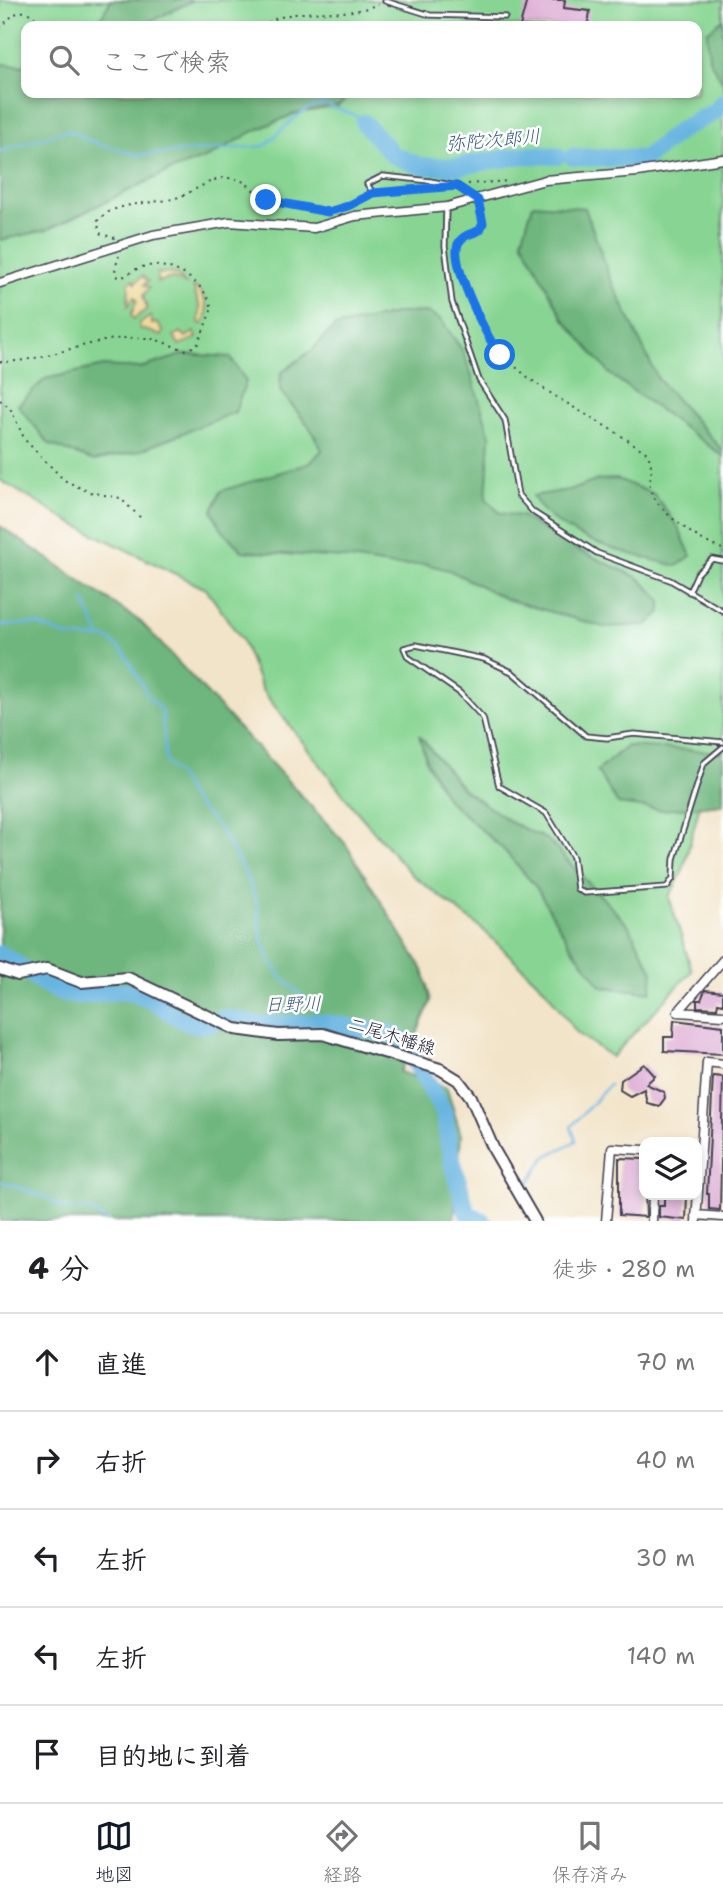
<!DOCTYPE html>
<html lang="ja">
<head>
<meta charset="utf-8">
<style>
  :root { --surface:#fff; --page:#f2f2f2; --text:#202124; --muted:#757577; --line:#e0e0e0; --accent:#111827 }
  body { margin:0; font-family:"Shantell Sans","Klee One",sans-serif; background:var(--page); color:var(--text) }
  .controls { position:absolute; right:21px; bottom:21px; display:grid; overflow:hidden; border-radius:14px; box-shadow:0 4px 10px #0003 }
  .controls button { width:63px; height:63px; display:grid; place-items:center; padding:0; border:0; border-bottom:2px solid var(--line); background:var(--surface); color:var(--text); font:35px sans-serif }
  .stop { position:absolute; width:21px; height:21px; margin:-16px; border:5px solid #1a73e8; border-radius:50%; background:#fff }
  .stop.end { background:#1a73e8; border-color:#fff; box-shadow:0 2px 7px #0008 }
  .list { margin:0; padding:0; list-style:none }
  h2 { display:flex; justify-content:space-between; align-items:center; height:91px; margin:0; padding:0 28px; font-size:30px }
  h2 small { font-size:23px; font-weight:400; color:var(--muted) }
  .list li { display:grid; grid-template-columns:46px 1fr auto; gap:21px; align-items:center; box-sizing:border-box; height:98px; padding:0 28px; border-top:2px solid var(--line) }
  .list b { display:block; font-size:26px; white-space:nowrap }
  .list em { font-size:23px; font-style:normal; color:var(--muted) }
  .icon { flex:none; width:38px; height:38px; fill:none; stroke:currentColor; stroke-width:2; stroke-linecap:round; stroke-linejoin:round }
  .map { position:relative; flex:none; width:723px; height:1221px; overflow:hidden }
  .search { position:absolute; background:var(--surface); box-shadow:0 4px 10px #0003; left:21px; right:21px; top:21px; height:77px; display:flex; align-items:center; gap:18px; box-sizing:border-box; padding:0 24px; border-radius:14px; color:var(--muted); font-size:26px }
  .sheet { height:581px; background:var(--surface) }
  nav { display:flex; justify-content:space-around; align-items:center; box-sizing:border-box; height:98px; border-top:2px solid var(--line); background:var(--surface); font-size:19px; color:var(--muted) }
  nav a { display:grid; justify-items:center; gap:4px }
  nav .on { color:var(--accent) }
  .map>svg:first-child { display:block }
</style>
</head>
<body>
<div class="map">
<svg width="723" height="1221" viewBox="0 0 723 1221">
  <rect width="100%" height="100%" fill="#fff"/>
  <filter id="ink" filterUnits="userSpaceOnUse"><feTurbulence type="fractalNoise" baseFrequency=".0143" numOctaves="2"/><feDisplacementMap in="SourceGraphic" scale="14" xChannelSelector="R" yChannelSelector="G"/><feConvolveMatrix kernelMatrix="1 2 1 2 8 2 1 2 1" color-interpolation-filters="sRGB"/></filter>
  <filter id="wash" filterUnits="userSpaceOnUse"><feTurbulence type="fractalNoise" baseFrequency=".00686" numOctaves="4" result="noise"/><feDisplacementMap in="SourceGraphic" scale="28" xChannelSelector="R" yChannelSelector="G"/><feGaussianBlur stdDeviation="1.57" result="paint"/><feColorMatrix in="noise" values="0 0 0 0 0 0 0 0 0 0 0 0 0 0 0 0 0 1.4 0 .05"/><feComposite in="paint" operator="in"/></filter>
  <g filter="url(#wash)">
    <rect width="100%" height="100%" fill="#f2e4c9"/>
    <!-- green -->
    <path fill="#88d593" stroke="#557c67" stroke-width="2" fill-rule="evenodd" d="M0,0H723V767L704,789L683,870L669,897L692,971L612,1057L577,1033L545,989L481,928L411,874L354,808L262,690L242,640L206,589L68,521L0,480ZM26,26H697V93H26Z"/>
    <!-- forest -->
    <path fill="#6eb67d" stroke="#486c5c" stroke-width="2" d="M111,0H194L142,26H96Z
      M723,19V83L709,59L707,32Z
      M0,64L26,66V93H352L338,106L294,114L254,131L210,156L167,172L47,230L0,240Z
      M533,204L585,208L610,278L658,379L723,451V456L610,374L563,318L522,240Z
      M427,312L441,320L463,351L473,380L490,436L486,499L500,513L521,516L580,551L639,578L661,600V612L647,625L603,627L506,599L449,570L425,564L395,566L343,558L242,551L222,530L212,511L221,491L310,463L322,450L309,426L280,391L281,373L313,349L334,327L400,313Z
      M185,354L230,357L246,381L235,412L136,452L94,461L49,444L18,405L45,379L103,366L141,368Z
      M617,479L654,494L678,527L691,556L677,566C634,555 556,540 533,496L574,489L598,480Z
      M0,526L141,622L345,843L423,970L431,1001L400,1072L447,1088L461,1135L454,1221H0Z
      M419,735L463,789L512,823L548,840L629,926L653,972L651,992L602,987L570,945L536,887L504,850L447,799L427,763Z
      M627,746L723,752V804L663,810L618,804L597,771Z"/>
    <!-- sand -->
    <path fill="#eeda9e" stroke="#887e6c" stroke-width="2" d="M158,273L175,274L187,285L172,278L157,282Z
      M142,276L148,281L144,285L149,288L143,296L147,309L134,319L131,315L137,300L134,297L128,306L129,283L133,279L135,283Z
      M193,287L198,289C207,301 210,312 202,325L199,322L200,307Z
      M151,316L152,324L157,323L163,331L162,336L139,328V324Z
      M181,332L186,337L194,332L197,338L179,345L174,336Z"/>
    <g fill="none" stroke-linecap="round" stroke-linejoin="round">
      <!-- stream -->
      <path stroke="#66b4e0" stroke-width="2.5" d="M0,151L67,130L95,143L138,155L265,146L292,120L311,107L323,104L355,115L364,123
        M84,600L99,635
        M0,625L36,624L69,637L107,638L125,653L147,694L162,711L166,763L180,778L189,796L220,829L246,875L258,905L260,933L270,960L282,978L308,1001L324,1023
        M0,1181L42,1196L61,1207L89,1210L109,1221
        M528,1184L545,1157L576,1141L571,1127L609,1085"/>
      <!-- river -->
      <path stroke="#66b4e0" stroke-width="18" d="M364,123L393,155L420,166L455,167L525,155L557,156
        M573,157L644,159L682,129L714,112L723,103
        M0,954C21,965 39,983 60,992C86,1002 114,984 141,995C171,1007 189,1038 224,1018L258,1025L324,1023L391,1034L403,1041L444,1112L451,1156L465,1207L468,1214L482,1221"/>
    </g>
    <g id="blocks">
      <!-- building -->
      <path fill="#deaed5" d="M527,0H565L564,8L590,11L588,26H520Z
        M705,990L723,992V1004L718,1003L717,1008L697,1007V1000H701Z
        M674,1020L723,1026V1054L664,1051V1037H673Z
        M644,1064L655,1076L646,1084L664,1092L665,1098L659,1106L647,1103L644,1089L630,1096L620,1090L621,1080Z
        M713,1076L723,1077L720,1210L709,1209V1194H707Z
        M619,1158L644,1159L646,1217L619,1215Z
        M664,1195H687L686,1220L659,1217V1206H664Z"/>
    </g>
  </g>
  <g filter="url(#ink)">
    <use href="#blocks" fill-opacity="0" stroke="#413f50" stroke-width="2"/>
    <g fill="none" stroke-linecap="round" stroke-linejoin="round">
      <!-- service casing -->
      <g stroke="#413f50" stroke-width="7">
        <path id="service" d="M385,1L430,15L505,17
          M373,193L367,184L383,176L430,181L457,186L473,197
          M446,209L445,246L452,302L479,380L505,420L518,495L533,512L597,553L670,580L723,611
          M689,592L697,574L712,559L723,561
          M723,742L634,734L607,738L586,736L512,672L484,659L416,645L404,648L408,657L460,693L483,718L499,786L546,813L573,857L577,889L584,893L667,887L673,878L674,859L704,763L723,747"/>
      </g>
      <!-- minor casing -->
      <g stroke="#413f50" stroke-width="11">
        <path id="minor" d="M0,283L153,235L229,222L314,228L355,216L447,207L545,180L637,172L723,159
          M678,1012L723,960
          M678,1012L723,1015
          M696,1215L723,1217
          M606,1221L612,1148L644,1150
          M652,1221L653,1195
          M696,1221L707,1062L723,1064"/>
      </g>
      <!-- secondary casing -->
      <g stroke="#413f50" stroke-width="14">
        <path id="secondary" d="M0,969L18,975L47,969L81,982L128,978L235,1029L278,1035L323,1034L440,1069L458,1080L471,1097L494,1150L535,1221"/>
      </g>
      <!-- path -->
      <path stroke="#413f50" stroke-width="2" stroke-dasharray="2 5" stroke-linecap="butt" d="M262,26C301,1 338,22 378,4
        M0,28L14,14L26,11L46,26
        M468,184L508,181
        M378,192L435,189
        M480,208L483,223L480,230C466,238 456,238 457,257C483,380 558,390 647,453C656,471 647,476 651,491C657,511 702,544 723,549
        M115,238L101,234L97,222C110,202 151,204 172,199C191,195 210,177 227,178C249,179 248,188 263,198C270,203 281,204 289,206C319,213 339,212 366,196
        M0,362C49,362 96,334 145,338C160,339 172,347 187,350L198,344L212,308C204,281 171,260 142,267C133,269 127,278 118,277L115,269L119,256
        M0,400L10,408L25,440L64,480L89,492L120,498L142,519"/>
      <!-- service -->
      <use href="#service" stroke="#fff" stroke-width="3.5"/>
      <!-- minor -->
      <use href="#minor" stroke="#fff" stroke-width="8"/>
      <!-- secondary -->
      <use href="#secondary" stroke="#fff" stroke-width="10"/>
    </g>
  </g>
  <g fill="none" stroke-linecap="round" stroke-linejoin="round" filter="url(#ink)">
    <!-- route -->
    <path stroke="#1a73e8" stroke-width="9" d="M266,200L328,212L348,206L373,193L457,186L478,200L483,223L480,230C472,234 462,235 458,244C450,264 487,338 500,355"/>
  </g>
  <g text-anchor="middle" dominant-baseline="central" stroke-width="5" stroke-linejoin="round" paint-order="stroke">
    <!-- street labels -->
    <g font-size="18" fill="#22223b" stroke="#fff">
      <text transform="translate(392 1036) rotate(17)">二尾木幡線</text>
    </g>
    <!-- water labels -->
    <g font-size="19" font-style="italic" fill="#3d5c7d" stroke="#fff">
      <text transform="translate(493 140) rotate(-5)">弥陀次郎川</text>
      <text transform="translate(293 1004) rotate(-1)">日野川</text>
    </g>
  </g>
</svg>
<div class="controls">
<button><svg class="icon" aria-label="layers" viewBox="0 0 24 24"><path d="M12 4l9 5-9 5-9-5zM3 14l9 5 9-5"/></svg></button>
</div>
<div class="stop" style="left:500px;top:355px"></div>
<div class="stop end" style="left:266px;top:200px"></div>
<div class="search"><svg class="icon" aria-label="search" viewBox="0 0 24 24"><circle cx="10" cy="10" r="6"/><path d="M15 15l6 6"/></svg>ここで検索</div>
</div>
<section class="sheet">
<h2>4 分<small>徒歩 · 280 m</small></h2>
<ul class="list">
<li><svg class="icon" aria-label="ahead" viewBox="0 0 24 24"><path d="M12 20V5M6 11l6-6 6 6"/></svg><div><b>直進</b></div><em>70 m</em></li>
<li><svg class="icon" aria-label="right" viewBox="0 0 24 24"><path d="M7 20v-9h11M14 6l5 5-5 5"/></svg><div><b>右折</b></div><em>40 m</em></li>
<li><svg class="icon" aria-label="left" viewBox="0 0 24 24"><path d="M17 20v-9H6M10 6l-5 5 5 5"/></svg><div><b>左折</b></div><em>30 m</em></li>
<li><svg class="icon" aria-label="left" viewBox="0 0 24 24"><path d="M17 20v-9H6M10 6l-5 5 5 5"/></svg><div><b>左折</b></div><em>140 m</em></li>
<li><svg class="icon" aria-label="arrive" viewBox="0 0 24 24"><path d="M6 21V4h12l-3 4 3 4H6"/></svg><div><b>目的地に到着</b></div></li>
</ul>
</section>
<nav>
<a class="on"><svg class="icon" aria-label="map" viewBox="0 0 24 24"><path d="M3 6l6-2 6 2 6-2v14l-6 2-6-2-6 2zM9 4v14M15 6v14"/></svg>地図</a>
<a><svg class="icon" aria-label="directions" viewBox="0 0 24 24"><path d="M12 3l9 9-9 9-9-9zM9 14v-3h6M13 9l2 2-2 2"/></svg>経路</a>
<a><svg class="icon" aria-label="saved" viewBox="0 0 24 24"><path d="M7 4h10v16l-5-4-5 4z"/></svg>保存済み</a>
</nav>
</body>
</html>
